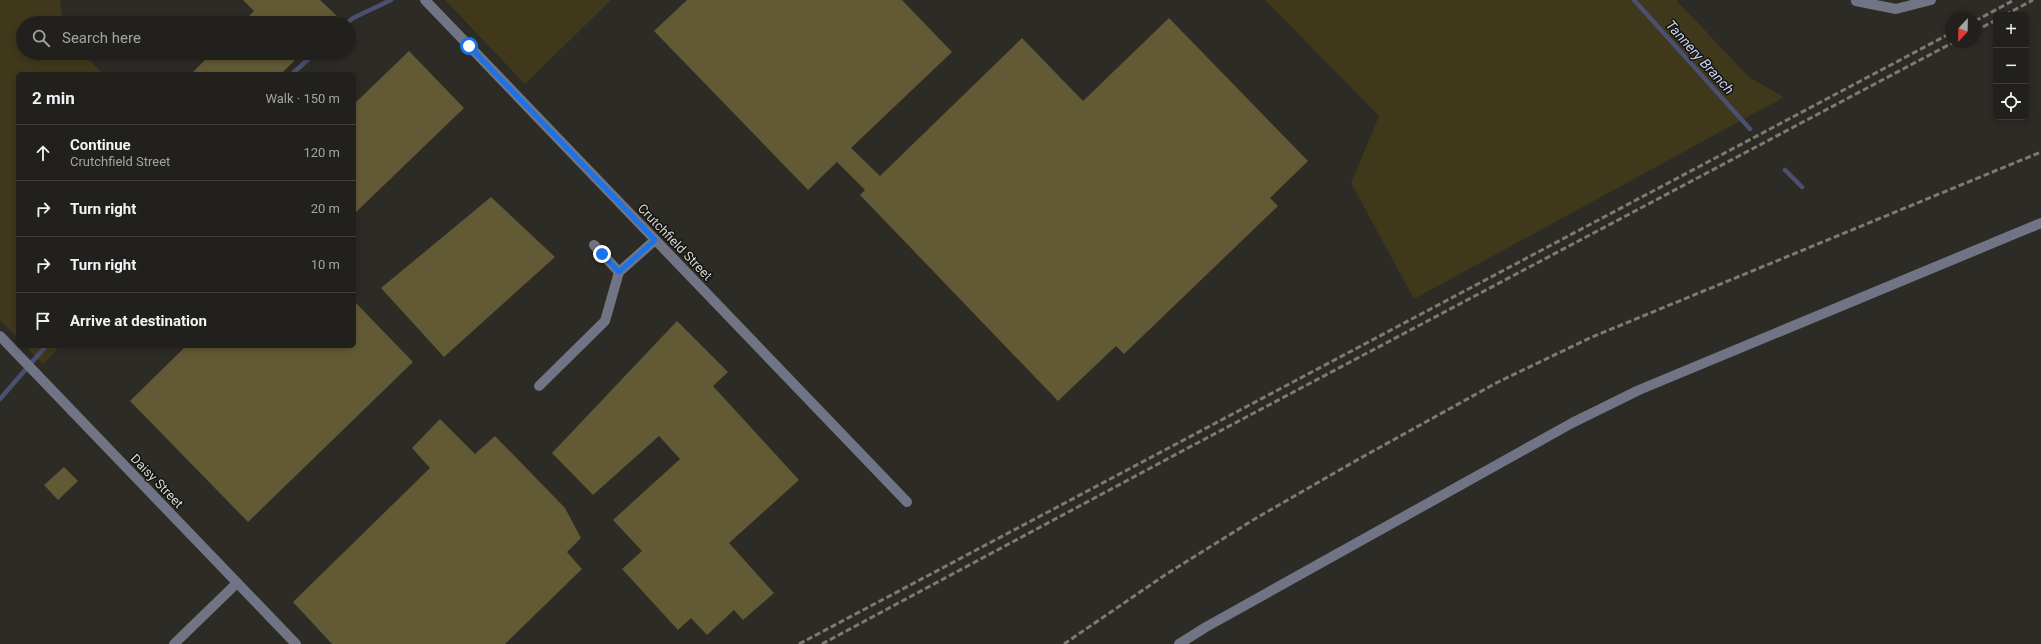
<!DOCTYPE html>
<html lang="en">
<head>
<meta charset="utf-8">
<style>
  :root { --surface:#22201c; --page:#2a2825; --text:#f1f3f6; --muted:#a2a3a3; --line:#3f3e3b }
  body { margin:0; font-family:Roboto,sans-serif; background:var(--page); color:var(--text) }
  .controls { position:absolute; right:12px; top:12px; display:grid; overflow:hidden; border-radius:6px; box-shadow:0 2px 6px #0003 }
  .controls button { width:36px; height:36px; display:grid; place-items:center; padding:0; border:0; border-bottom:1px solid var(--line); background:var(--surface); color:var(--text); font:20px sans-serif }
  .compass { position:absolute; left:1945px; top:12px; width:36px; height:36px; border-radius:50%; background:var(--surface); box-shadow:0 2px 6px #0003; rotate:202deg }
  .stop { position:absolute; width:12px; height:12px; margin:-9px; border:3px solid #1a73e8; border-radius:50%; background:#fff }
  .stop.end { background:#1a73e8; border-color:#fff; box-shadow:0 1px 4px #0008 }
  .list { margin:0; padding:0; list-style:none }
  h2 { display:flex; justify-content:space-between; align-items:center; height:52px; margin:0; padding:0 16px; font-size:17px }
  h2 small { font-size:13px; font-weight:400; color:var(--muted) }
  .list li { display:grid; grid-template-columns:26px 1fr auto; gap:12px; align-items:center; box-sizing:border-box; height:56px; padding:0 16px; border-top:1px solid var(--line) }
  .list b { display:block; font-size:15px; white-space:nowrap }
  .list p { margin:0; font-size:13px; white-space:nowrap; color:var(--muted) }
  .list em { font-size:13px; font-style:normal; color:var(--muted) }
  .icon { flex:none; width:22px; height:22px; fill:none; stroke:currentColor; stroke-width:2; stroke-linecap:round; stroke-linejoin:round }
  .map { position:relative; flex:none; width:2041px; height:644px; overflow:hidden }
  .search { position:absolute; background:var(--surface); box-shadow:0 2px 6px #0003; left:16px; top:16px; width:340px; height:44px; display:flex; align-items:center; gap:10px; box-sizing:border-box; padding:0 14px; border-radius:22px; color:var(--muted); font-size:15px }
  .panel { position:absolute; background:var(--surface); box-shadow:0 2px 6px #0003; left:16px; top:72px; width:340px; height:276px; border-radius:6px }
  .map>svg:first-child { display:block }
</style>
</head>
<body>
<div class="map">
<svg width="2041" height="644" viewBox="0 0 2041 644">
  <rect width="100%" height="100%" fill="#2d2b25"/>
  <!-- green -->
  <path fill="#40381b" d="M0,0H60L63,23H23V53H83L103,74H18V338L0,320Z
    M445,0H611L525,84Z
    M1265,0H1676L1750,78L1784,97L1414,299L1351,183L1379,116Z
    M25,346H60L43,364Z"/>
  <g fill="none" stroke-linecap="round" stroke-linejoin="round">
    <!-- stream -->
    <path stroke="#4b4f70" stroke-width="4.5" d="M1634,0L1750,129
      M347,23L353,18L391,0
      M292,74L315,53
      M1785,170L1802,187
      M0,399L46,346"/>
  </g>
  <!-- building -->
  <path fill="#625935" d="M243,0H320L338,17L332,23H242L254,11Z
    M687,0H902L952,52L851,148L880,176L1022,38L1083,101L1169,18L1308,161L1270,198L1278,206L1124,354L1116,346L1058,401L860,195L865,190L837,162L808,190L654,31Z
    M409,51L464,108L354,214V104Z
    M212,53H302L281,74H191Z
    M491,197L555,257L444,357L381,288Z
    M354,301L413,362L248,522L130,401L186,346H354Z
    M677,321L728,372L713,386L799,480L729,543L774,593L743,620L734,610L707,635L691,618L678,630L622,569L642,551L613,520L680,459L659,436L593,495L552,453Z
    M440,419L475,454L495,436L565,508L581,538L567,552L582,569L505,644H332L293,602L430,468L412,448Z
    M64,467L78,481L58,500L44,485Z"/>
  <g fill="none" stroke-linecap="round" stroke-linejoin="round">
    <!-- minor -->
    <path stroke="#717484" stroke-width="10" d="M425,0L907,502
      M1856,1L1896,9L1931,0
      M594,245L619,272L655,240
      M0,336L296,644
      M539,386L605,321L619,272
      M174,644L237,583
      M1179,644L1206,627L1572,423L1639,390L2041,223"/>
    <!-- rail -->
    <path stroke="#7b7a75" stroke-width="3" stroke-dasharray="6 3" stroke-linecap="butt" d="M2005,15L2033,0
      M1975,21L2014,0
      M1975,31L1996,20
      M799,644L1951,33
      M822,644L1186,449L1954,42
      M1064,644L1165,575L1253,520L1357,460L1498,382L1592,337L2041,152"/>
  </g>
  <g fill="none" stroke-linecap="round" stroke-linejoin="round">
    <!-- route -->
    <path stroke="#1a73e8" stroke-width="5" d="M469,46L655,240L619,272L602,254"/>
  </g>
  <g text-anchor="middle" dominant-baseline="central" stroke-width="3" stroke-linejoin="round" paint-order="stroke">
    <!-- street labels -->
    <g font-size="13" fill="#d7d6d2" stroke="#141411">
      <text transform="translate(675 242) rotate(46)">Crutchfield Street</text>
      <text transform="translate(157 481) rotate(46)">Daisy Street</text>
    </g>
    <!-- water labels -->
    <g font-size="14" font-style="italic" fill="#ced4f8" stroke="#141411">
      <text transform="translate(1700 57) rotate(48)">Tannery Branch</text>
    </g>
  </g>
</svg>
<div class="controls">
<button>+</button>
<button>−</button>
<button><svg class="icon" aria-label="locate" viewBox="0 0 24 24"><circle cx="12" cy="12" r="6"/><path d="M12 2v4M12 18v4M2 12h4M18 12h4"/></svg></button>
</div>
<svg class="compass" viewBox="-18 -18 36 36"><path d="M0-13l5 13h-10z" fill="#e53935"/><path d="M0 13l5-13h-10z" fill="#a2a3a3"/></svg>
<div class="stop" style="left:469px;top:46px"></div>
<div class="stop end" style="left:602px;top:254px"></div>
<div class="search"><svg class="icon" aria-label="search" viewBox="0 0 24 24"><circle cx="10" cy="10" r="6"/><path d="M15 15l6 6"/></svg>Search here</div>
<section class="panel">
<h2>2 min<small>Walk · 150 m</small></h2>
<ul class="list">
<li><svg class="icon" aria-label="ahead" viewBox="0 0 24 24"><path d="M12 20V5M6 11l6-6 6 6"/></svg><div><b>Continue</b><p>Crutchfield Street</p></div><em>120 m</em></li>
<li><svg class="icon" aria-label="right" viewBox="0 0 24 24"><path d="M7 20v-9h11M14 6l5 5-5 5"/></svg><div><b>Turn right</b></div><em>20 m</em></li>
<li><svg class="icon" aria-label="right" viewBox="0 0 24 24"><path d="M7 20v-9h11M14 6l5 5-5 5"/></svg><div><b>Turn right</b></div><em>10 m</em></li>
<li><svg class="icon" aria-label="arrive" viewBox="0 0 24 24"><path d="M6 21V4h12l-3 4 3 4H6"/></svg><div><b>Arrive at destination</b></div></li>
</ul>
</section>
</div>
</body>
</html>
